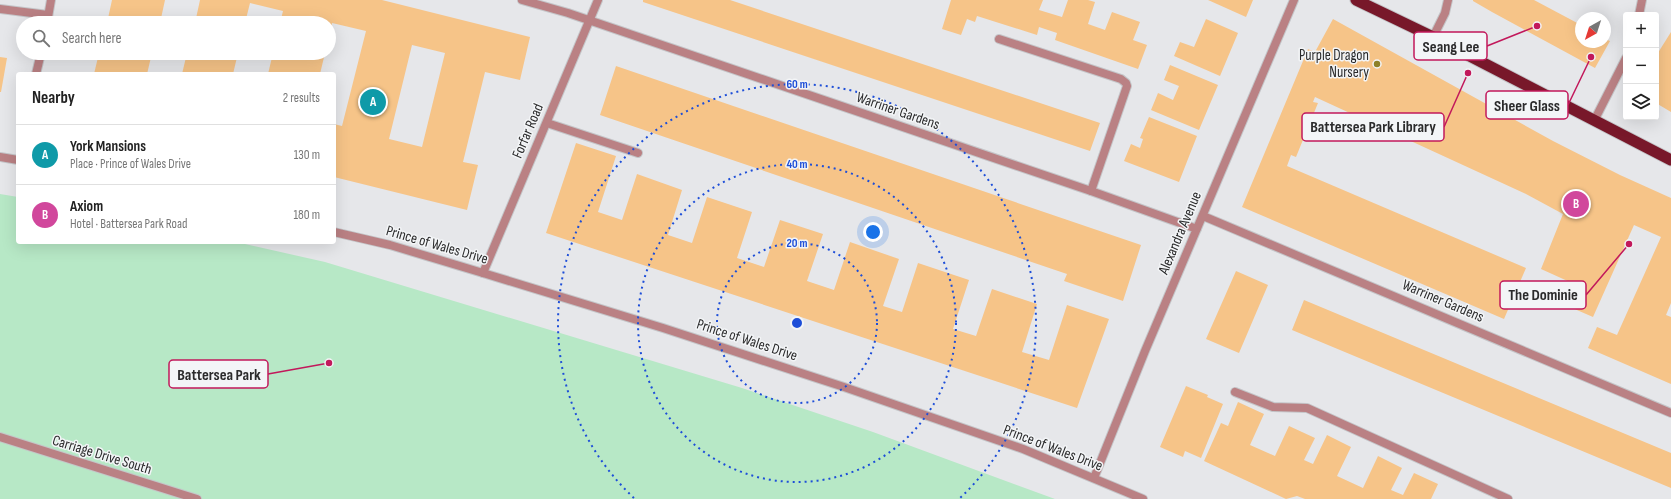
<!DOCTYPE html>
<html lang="en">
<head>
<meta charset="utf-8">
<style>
  :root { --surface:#fff; --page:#f6f6f6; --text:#222; --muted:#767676; --line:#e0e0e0; --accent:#8d8128 }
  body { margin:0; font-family:"Sofia Sans Condensed",sans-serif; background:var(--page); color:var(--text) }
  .controls { position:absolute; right:12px; top:12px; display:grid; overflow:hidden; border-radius:4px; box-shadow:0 4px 16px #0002 }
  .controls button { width:36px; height:36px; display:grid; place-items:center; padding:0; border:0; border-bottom:1px solid var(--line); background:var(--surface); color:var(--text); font:20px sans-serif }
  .compass { position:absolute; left:1575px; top:12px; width:36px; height:36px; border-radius:50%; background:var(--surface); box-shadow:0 4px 16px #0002; rotate:219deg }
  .you { position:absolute; left:873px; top:232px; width:14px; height:14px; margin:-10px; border:3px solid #fff; border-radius:50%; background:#1a73e8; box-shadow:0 0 0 6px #1a73e833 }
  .badge { display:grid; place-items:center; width:26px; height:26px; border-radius:50%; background:var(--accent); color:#fff; font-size:13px; font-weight:700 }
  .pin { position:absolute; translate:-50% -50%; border:2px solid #fff; box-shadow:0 1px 4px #0006 }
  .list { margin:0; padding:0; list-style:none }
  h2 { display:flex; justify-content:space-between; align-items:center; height:52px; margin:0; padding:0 16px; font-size:17px }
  h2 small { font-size:13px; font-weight:400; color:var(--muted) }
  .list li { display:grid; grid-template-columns:26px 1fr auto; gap:12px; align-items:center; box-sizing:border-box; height:60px; padding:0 16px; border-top:1px solid var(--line) }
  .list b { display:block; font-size:15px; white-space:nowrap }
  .list p { margin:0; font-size:13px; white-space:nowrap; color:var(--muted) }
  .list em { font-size:13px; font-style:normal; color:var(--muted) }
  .icon { flex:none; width:22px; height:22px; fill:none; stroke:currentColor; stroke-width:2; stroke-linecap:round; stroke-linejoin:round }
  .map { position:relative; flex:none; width:1671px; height:499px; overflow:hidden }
  .search { position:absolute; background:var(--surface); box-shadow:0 4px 16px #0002; left:16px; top:16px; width:320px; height:44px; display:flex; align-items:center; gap:10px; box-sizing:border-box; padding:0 14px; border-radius:22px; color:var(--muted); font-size:15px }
  .panel { position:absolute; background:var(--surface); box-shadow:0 4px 16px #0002; left:16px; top:72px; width:320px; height:172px; border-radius:4px }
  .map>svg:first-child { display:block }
</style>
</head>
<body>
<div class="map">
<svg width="1671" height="499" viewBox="0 0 1671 499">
  <rect width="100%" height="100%" fill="#e6e7ea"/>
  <!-- green -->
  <path fill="#b7e8c6" d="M0,194L18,197V242H236L325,262L742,388L873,432L1055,499H0Z"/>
  <!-- building -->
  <path fill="#f6c488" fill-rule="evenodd" d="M112,0H165L160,23H107Z
    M200,0H382L530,37L520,80L485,72L463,162L478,165L467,210L334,177V124L342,126L366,31L332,23L330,35L329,23H280L283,11L250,3L245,23H195ZM412,45L445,53L422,147L389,139Z
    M643,0H730L1100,123L1090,151L643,2Z
    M951,0H1043L1039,10L1062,17L1068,0H1088L1095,2L1088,24L1105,30L1112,12L1140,22L1133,40L1147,45L1138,69L1055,40L1057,33L1039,27L1037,35L977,16L975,22L967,19L961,35L942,29Z
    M1208,0H1253L1246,17Z
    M1473,0H1534L1581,25V42H1605V39L1610,41L1595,68L1492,12L1473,1Z
    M1206,19L1238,33L1220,76L1174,56L1180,42L1194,47Z
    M1333,19L1553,141L1620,175L1671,198V303L1666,315L1671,317V384L1588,348L1597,327L1617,335L1661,237L1634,225L1593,317L1563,304L1572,283L1541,269L1563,214L1526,194L1315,97L1313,102L1318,103L1296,157L1291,155L1287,166L1526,268L1504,319L1242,207L1308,49L1315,52Z
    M1671,32V112L1656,103V56Z
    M99,53H152L147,74H94Z
    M187,53H238L233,74H182Z
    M273,53H325L320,74H268Z
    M0,57L7,58L1,92H0Z
    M1170,65L1218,85L1199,130L1151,110L1158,93L1173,100L1179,86L1164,80Z
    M616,66L1141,245L1123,301L1064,281L1067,274L600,115Z
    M1149,117L1197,136L1179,182L1124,161L1131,144L1140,148L1143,139L1140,138Z
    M576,143L616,156L598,212L622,220L637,174L682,190L668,235L692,243L707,197L752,212L737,258L764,267L780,220L823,234L807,281L834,290L850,242L899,259L883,306L902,312L918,263L969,280L953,329L976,336L992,289L1037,304L1022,352L1049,360L1067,305L1109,319L1077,408L546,233Z
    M1236,271L1268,285L1239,353L1206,339Z
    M1304,300L1671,453V488L1292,330Z
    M1186,386L1208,395L1207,397L1223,404L1201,458L1185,451L1183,457L1160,447Z
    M1238,402L1264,414L1250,445L1275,456L1289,426L1315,438L1304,460L1313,464L1327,435L1351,447L1337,476L1363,488L1378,456L1402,468L1391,490L1403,495L1414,473L1438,484L1431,499H1305L1297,496L1286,499L1204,461L1221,423L1228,426Z"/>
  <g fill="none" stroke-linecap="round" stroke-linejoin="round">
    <!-- service casing -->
    <g stroke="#c4c5c8" stroke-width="10">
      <path id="service" d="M0,9L48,15
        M1639,15L1642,0
        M999,39L1121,79L1126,83L1127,86L1091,191
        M1594,121L1626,58
        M547,123L638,153
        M1235,392L1273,407L1307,408L1508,499"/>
    </g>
    <!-- pedestrian casing -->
    <g stroke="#c4c5c8" stroke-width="10">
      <path id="pedestrian" d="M0,437L197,499"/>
    </g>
    <!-- minor casing -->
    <g stroke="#c4c5c8" stroke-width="10">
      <path id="minor" d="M522,0L568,13L1091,191L1197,229
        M47,23L51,0
        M1433,37L1445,13L1448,0
        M36,74L41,53
        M1203,216L1671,413
        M483,273L598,0
        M1094,478L1145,351L1294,0"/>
    </g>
    <!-- tertiary casing -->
    <g stroke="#c4c5c8" stroke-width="10">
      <path id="tertiary" d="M0,157L18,160
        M334,232L390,245L483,273L663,328L844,387L1023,449L1143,499"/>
    </g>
    <!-- trunk casing -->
    <g stroke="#c4c5c8" stroke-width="13">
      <path id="trunk" d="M1356,0L1433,37L1671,160"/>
    </g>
    <!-- service -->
    <use href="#service" stroke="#ba8184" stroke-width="8"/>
    <!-- pedestrian -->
    <use href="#pedestrian" stroke="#ba8184" stroke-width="8"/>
    <!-- minor -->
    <use href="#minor" stroke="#ba8184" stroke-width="8"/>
    <!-- tertiary -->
    <use href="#tertiary" stroke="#ba8184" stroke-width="8"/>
    <!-- trunk -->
    <use href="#trunk" stroke="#78182a" stroke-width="11"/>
  </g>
  <!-- distance rings -->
  <g fill="none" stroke="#1d4ed8" stroke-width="2" stroke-dasharray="2 4">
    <circle cx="797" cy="323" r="80"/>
    <circle cx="797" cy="323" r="159"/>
    <path d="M634 498A239 239 0 1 1 960 498"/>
  </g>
  <!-- markers -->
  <circle fill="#8d8128" stroke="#f3f5f7" stroke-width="1.5" cx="1377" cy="64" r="4"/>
  <g text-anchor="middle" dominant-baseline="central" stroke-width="3" stroke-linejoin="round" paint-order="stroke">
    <!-- poi labels -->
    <g font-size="15" fill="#2b2b2c" stroke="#f3f5f7" text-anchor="end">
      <text x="1369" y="55">Purple Dragon<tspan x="1369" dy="17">Nursery</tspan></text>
    </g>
    <!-- street labels -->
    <g font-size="15" fill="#2b2b2c" stroke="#f3f5f7">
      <text transform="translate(898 111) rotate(19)">Warriner Gardens</text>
      <text transform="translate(528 131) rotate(-67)">Forfar Road</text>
      <text transform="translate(1180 233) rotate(-67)">Alexandra Avenue</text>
      <text transform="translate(437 245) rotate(16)">Prince of Wales Drive</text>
      <text transform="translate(1443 301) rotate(23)">Warriner Gardens</text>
      <text transform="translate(747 340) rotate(18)">Prince of Wales Drive</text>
      <text transform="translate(1053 448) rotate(21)">Prince of Wales Drive</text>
      <text transform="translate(102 455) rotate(17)">Carriage Drive South</text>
    </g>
  </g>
  <circle cx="797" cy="323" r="6" fill="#1d4ed8" stroke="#f3f5f7" stroke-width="2"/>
  <g font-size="12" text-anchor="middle" font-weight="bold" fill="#1d4ed8" stroke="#f3f5f7" stroke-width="3" stroke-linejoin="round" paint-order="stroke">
    <text x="797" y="88">60 m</text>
    <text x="797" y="168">40 m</text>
    <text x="797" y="247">20 m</text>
  </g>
  <!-- callouts -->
  <path fill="none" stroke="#c2185b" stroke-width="1.5" d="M1537 26L1487 46M1591 57L1568 105M1468 73L1444 127M1629 244L1586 295M329 363L268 374"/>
  <g fill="#c2185b" stroke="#f3f5f7" stroke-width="1.5">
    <circle cx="1537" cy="26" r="4"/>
    <circle cx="1591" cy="57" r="4"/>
    <circle cx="1468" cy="73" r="4"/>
    <circle cx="1629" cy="244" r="4"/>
    <circle cx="329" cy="363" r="4"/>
  </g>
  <g fill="#f3f5f7" stroke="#c2185b" stroke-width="1.5">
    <rect x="1414" y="32" width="73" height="28" rx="4"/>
    <rect x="1486" y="91" width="82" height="28" rx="4"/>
    <rect x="1302" y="113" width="142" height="28" rx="4"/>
    <rect x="1500" y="281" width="86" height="28" rx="4"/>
    <rect x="169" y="360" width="99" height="28" rx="4"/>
  </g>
  <g font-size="16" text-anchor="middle" font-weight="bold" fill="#2b2b2c">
    <text x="1451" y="52">Seang Lee</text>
    <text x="1527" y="111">Sheer Glass</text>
    <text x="1373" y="132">Battersea Park Library</text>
    <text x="1543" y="300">The Dominie</text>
    <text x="219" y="380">Battersea Park</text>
  </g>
</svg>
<div class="controls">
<button>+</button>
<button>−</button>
<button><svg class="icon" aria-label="layers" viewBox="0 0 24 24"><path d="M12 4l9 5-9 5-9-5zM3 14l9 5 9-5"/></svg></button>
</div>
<svg class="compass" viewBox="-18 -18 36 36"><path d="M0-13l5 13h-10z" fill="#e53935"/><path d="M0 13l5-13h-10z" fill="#767676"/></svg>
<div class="you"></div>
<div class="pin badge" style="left:373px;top:102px;background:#0f9aa8">A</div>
<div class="pin badge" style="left:1576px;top:204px;background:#d1479c">B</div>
<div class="search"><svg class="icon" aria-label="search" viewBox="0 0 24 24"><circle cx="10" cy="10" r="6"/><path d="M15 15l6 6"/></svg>Search here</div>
<section class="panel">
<h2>Nearby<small>2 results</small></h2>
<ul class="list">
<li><span class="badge" style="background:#0f9aa8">A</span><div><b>York Mansions</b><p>Place · Prince of Wales Drive</p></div><em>130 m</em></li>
<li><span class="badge" style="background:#d1479c">B</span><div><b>Axiom</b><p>Hotel · Battersea Park Road</p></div><em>180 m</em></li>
</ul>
</section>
</div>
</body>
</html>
